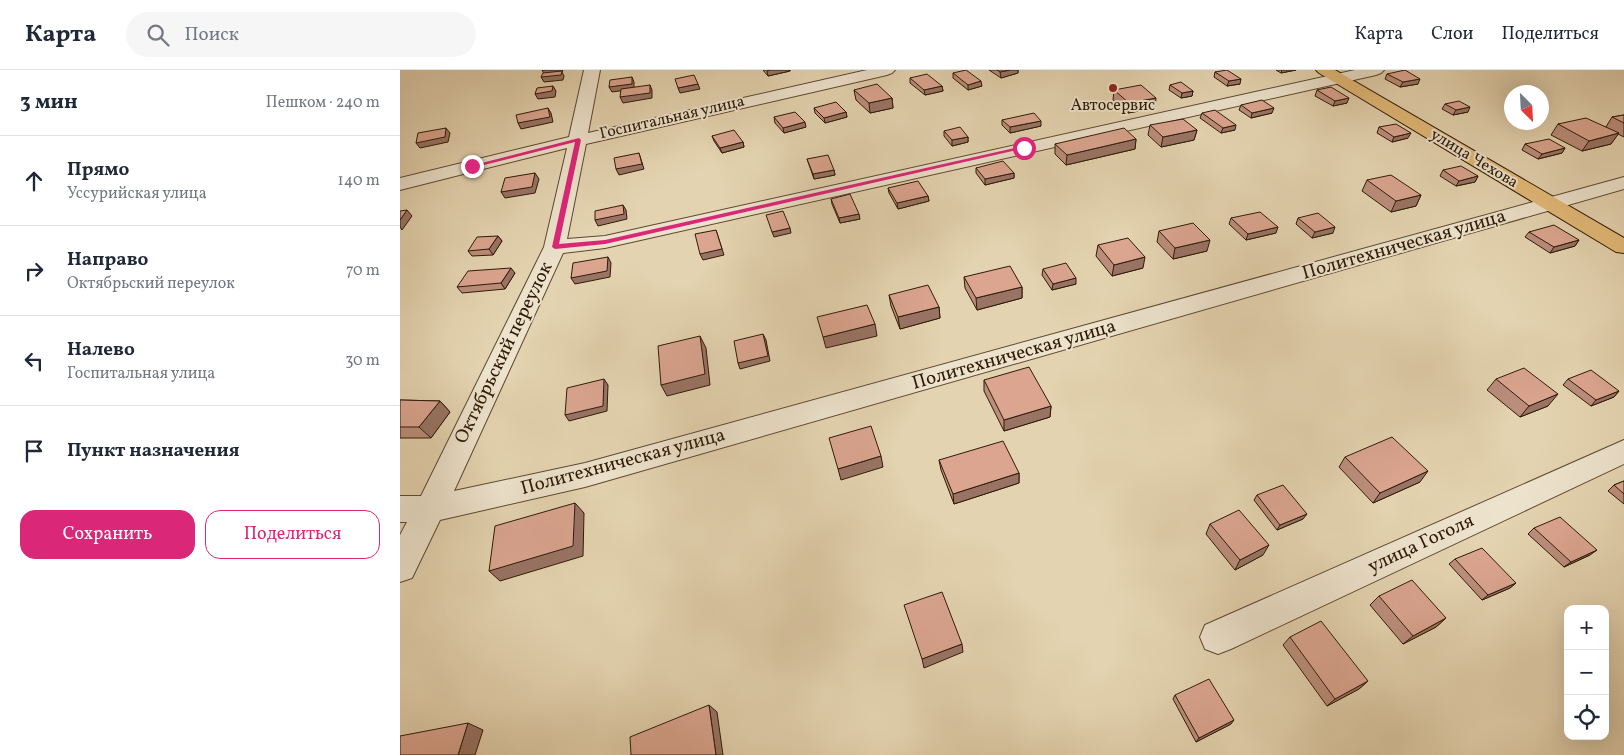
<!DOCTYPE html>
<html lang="ru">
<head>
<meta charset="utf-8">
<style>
  :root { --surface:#fff; --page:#f6f6f7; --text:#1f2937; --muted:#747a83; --line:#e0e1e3; --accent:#db2777 }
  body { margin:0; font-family:Vollkorn,serif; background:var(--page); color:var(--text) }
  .controls { position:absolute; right:15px; bottom:15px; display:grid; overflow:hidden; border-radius:10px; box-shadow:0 5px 20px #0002 }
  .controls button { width:45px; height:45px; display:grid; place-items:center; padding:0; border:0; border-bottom:1px solid var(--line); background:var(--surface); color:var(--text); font:25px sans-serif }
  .compass { position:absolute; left:1104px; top:15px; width:45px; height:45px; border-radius:50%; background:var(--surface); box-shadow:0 5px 20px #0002; rotate:156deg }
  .stop { position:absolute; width:15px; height:15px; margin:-11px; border:4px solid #db2777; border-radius:50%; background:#fff }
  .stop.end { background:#db2777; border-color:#fff; box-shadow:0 1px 5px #0008 }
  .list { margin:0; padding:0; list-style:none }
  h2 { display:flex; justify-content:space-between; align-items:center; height:65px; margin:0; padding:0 20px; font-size:21px }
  h2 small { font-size:16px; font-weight:400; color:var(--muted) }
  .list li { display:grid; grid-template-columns:32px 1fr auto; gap:15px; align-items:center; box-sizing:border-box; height:90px; padding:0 20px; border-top:1px solid var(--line) }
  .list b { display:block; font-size:19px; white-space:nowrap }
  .list p { margin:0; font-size:16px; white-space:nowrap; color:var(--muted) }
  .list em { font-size:16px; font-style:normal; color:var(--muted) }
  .actions { display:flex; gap:10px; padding:15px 20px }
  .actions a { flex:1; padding:11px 0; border:1px solid var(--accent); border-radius:15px; text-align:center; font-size:18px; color:var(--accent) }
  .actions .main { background:var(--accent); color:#fff }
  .icon { flex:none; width:28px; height:28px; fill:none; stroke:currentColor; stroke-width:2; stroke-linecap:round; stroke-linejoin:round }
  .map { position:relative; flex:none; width:1224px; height:685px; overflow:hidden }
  header { display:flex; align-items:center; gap:30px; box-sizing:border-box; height:70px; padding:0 25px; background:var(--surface); border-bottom:1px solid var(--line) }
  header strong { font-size:24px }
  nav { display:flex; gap:28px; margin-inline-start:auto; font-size:18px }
  .search { width:350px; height:45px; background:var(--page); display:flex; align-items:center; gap:12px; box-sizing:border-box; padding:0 18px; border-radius:28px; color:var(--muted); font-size:19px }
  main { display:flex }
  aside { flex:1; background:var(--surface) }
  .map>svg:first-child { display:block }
</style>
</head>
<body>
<header>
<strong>Карта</strong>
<div class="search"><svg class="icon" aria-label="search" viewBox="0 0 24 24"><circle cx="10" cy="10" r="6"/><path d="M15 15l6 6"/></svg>Поиск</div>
<nav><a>Карта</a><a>Слои</a><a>Поделиться</a></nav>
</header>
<main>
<aside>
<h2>3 мин<small>Пешком · 240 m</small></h2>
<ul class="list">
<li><svg class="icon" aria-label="ahead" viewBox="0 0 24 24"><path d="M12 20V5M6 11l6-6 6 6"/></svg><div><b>Прямо</b><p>Уссурийская улица</p></div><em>140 m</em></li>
<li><svg class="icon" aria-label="right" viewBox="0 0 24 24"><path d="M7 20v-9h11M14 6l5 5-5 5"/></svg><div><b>Направо</b><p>Октябрьский переулок</p></div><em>70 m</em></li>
<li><svg class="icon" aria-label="left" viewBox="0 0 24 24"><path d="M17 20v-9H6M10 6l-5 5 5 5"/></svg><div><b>Налево</b><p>Госпитальная улица</p></div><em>30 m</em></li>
<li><svg class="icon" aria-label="arrive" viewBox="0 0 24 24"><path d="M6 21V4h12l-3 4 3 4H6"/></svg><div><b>Пункт назначения</b></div></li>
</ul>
<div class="actions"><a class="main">Сохранить</a><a>Поделиться</a></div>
</aside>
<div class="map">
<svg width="1224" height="685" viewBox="0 0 1224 685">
  <rect width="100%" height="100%" fill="#e4d3b0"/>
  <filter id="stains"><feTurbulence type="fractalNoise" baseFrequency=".004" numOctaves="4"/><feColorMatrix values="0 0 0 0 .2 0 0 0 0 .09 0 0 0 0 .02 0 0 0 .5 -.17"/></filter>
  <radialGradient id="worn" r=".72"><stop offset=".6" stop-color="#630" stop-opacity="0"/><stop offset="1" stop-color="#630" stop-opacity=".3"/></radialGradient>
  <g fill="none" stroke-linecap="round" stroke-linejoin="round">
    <!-- minor casing -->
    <g stroke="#5c4931" stroke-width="2">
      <path id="minor" d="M184,0H200L188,63L467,0H495L492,3L487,5L186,74L167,169L205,166L955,0H984L981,3L976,5L205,178L163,183L54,421L185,393L1224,107V119L185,417L40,450L12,508L0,512V465L7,452H0V426H21L144,177L167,78L0,120V108L169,67Z
        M1224,370V394L831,579L818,584L805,579L800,567L805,555Z"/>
    </g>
    <!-- major casing -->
    <g stroke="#2e1b07" stroke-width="2">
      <path id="major" d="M916,0H935L1224,168V183L1216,182L919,3Z"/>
    </g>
    <!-- minor -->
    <use href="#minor" fill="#ede2cc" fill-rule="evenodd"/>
    <!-- major -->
    <use href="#major" fill="#e2ba78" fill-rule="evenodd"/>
  </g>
  <!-- wall -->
  <path fill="#bc8e7c" stroke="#2e1b07" d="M363,0H390V1L368,6Z
    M589,0H618V3L601,8Z
    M876,0H896L881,3Z
    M815,2L840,14L827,16L814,7Z
    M553,3L582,16L568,20L553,8Z
    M987,4L1018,14L1000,17L985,9Z
    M510,8L542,16L543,21L525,25L510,13Z
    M770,15L793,21L792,26L781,28L769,20Z
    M454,20L492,28L493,38L470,43L456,30Z
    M714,20L755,38L728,43L713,30Z
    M917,20L947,33L933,36L915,26Z
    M1045,34L1068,42L1053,45L1042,39Z
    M841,35L872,43L851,48L839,40Z
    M414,38L446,42L447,47L425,53L415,43Z
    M802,43L835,60L821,63L800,48Z
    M1224,45V67L1218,64L1211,74L1182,81L1151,65L1158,54L1206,57L1212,47Z
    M374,47L406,57L384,63L375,53Z
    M602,50L641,56L610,63L602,55Z
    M750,55L797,60L794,70L761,77L748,65Z
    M979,57L1008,68L992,72L977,63Z
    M544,61L568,67V72L552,76L544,66Z
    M312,66L343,72L344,77L322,83L314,71Z
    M736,69L735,79L666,95L655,84V74Z
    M1125,74L1165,78L1162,83L1138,89L1122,80Z
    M407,89L434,100L435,105L414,109Z
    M576,98L614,103V108L585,115L576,103Z
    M1043,100L1078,106L1075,112L1056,116L1040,106Z
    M967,110L1021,125L1016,136L991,142L962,121Z
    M488,118L528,126L529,131L498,139L489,123Z
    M431,129L460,149L440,153L432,134Z
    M831,148L876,163L846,170L829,154Z
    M898,148L933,163L912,168L896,154Z
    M759,161L807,181L773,189L757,172Z
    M1129,162L1179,170L1175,176L1150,183L1125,167Z
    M98,166L102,171L93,185L72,186L68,181Z
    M698,175L743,198L712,206L696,186Z
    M643,199L676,214L652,220L642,205Z
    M115,203L105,219L62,223L57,217Z
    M564,207L622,217V228L577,240L565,218Z
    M489,225L539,237L540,248L500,259L491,236Z
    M1096,309L1148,336L1120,347L1087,320Z
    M1168,309L1219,321L1214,327L1191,336L1163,315Z
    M584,310L651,336L650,347L604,361L584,321Z
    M0,330L40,331L50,342L31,368H0Z
    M945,387L1020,412L973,433L939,397Z
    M539,390L619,403V413L554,434L541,400Z
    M1224,411V434L1208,421L1214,415Z
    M857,425L903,449L877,460L854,430Z
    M810,454L863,485L835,500L806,464Z
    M1134,458L1190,485L1164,497L1128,464Z
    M1055,489L1116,513L1110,518L1082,530L1049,494Z
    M979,526L1046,548L1036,557L1003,574L970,535Z
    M890,567L968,611L959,619L927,636L883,575Z
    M775,625L831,654L796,672L773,629Z"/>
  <!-- shaded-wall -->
  <path fill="#997465" stroke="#2e1b07" d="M142,0H163L162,2L164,6L163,10L144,12L141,7L144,4Z
    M370,0H390V1L368,6L367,1Z
    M610,0H618V3L601,8L600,2Z
    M882,0H896L881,3Z
    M232,7L234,12V19L212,22L209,17Z
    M841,9L840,14L827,16L829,11Z
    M1020,9L1018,14L1000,17L1003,12Z
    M581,11L582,16L568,20V15Z
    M298,14L300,19L280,23L278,18Z
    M250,15L252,20V28L223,33L220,27Z
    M153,16L156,21L155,27L138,29L135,24Z
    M542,16L543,21L525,25L524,20Z
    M793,21L792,26L781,28L782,23Z
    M492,28L493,38L470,43L469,33Z
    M756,28L755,38L728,43L729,33Z
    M949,28L947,33L933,36L935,31Z
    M1070,37L1068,42L1053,45L1056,40Z
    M148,38L151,43L153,52L121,59L118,53Z
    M874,38L872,43L851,48L852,43Z
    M446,42L447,47L425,53L424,48Z
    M641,51V56L610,63V57Z
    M405,52L406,57L384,63L383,58Z
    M836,55L835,60L821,63L823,58Z
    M46,58L50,63L48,72L20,78L16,73Z
    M797,60L794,70L761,77L763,67Z
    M1011,63L1008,68L992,72L994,67Z
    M1219,63L1211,74L1182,81L1189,71Z
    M568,67V72L552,76V70Z
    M736,69L735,79L666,95L667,85Z
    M343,72L344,77L322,83L320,78Z
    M1165,78L1162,83L1138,89L1142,84Z
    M239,83L244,99L219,105L216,99Z
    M434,100L435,105L414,109L413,104Z
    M135,103L139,109L135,123L105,128L101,122Z
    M614,103V108L585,115V109Z
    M1078,106L1075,112L1056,116L1059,111Z
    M1021,125L1016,136L991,142L996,131Z
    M528,126L529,131L498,139L497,133Z
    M223,135L226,140L227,149L198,156L195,150Z
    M7,140L12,146L2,160L0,157V150Z
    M459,144L460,149L440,153L439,148Z
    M878,157L876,163L846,170L848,164Z
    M935,157L933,163L912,168L915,162Z
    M390,158L391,163L374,167L372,162Z
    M316,160L324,185L303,190L300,184Z
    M98,166L102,171L93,185L89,179Z
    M810,170L807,181L773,189L775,178Z
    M1179,170L1175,176L1150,183L1154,177Z
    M208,187L211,193L210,207L175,214L171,208Z
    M745,187L743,198L712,206L714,195Z
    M111,198L115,203L105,219L101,213Z
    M676,208V214L652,220L653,214Z
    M622,217V228L577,240L576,228Z
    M539,237L540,248L500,259L498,247Z
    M475,254L477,266L426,278L423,267Z
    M363,264L366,270L370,291L340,299L338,293Z
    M300,266L306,278L310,315L267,326L261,315Z
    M204,309L208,315L207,341L169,351L165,345Z
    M1219,321L1214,327L1191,336L1196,330Z
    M1158,324L1148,336L1120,347L1129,336Z
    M40,331L50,342L31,368L19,357Z
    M651,336L650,347L604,361V350Z
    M481,386L483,397L441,410L438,399Z
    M1028,401L1020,412L973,433L980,423Z
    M619,403V413L554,434L553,424Z
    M175,433L184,443L183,486L100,511L89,501Z
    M907,444L903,449L877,460L880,455Z
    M869,475L863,485L835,500L840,490Z
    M1197,480L1190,485L1164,497L1171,492Z
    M1116,513L1110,518L1082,530L1088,525Z
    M1046,548L1036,557L1003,574L1013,566Z
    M562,574L563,582L524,598L522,589Z
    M968,611L959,619L927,636L935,629Z
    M309,635L317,642L323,685H316Z
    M834,650L831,654L796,672L799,668Z
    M68,653L83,660L75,685H58Z"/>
  <!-- building -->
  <path fill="#dba590" stroke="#2e1b07" d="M566,0L581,11L568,15L553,3Z
    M597,0H610L600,2Z
    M827,0L841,9L829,11L815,2Z
    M1005,0L1020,9L1003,12L987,4Z
    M162,1L161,5L141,7L143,3Z
    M527,4L542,16L524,20L510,8Z
    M294,5L298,14L278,18L275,9Z
    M232,7V14L209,17L210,10Z
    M781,12L793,21L782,23L770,15Z
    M477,14L492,28L469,33L454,20Z
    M250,15V23L220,27L221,19Z
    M741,15L756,28L729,33L714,20Z
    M153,16L152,21L135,24L137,18Z
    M931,17L949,28L935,31L917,20Z
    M862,30L874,38L852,43L841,35Z
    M1059,31L1070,37L1056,40L1045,34Z
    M436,32L446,42L424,48L414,38Z
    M148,38L150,47L118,53L116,45Z
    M815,40L836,55L823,58L802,43Z
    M395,42L405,52L383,58L374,47Z
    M634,43L641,51L610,57L602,50Z
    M1224,45V53L1212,47Z
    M1186,48L1219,63L1189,71L1158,54Z
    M783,49L797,60L763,67L750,55Z
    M996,54L1011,63L994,67L979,57Z
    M560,57L568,67L552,70L544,61Z
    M46,58L45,67L16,73L18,63Z
    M724,58L736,69L667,85L655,74Z
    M334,60L343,72L320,78L312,66Z
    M1149,69L1165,78L1142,84L1125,74Z
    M239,83L242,94L216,99L214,88Z
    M428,85L434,100L413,104L407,89Z
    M603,91L614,103L585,109L576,98Z
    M1061,96L1078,106L1059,111L1043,100Z
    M135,103L132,117L101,122L105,108Z
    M991,105L1021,125L996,131L967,110Z
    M518,111L528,126L497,133L488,118Z
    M450,124L459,144L439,148L431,129Z
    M223,135L224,144L195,150V141Z
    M7,140L0,150V141Z
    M383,141L390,158L372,162L366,145Z
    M860,142L878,157L848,164L831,148Z
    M918,143L935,157L915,162L898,148Z
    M793,153L810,170L775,178L759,161Z
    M1154,155L1179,170L1154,177L1129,162Z
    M316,160L322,179L300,184L295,164Z
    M98,166L89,179L68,181L77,167Z
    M728,168L745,187L714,195L698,175Z
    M208,187L207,201L171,208L173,193Z
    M666,193L676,208L653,214L643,199Z
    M610,196L622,217L576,228L564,207Z
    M111,198L101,213L57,217L68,201Z
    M528,215L539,237L498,247L489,225Z
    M467,235L475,254L423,267L417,247Z
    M363,264L368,286L338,293L334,271Z
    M300,266L305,304L261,315L258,276Z
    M629,297L651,336L604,350L584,310Z
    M1124,298L1158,324L1129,336L1096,309Z
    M1191,300L1219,321L1196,330L1168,309Z
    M204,309L203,336L165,345L167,318Z
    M0,330L40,331L19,357H0Z
    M471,356L481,386L438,399L429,368Z
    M992,367L1028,401L980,423L945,387Z
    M603,371L619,403L553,424L539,390Z
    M1224,411V424L1214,415Z
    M883,415L907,444L880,455L857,425Z
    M175,433L173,476L89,501L95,456Z
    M839,440L869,475L840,490L810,454Z
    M1160,447L1197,480L1171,492L1134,458Z
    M1082,478L1116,513L1088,525L1055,489Z
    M1012,510L1046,548L1013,566L979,526Z
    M542,522L562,574L522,589L504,535Z
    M921,551L968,611L935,629L890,567Z
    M809,609L834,650L799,668L775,625Z
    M309,635L316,685H231L230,667Z
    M68,653L58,685H0V666Z"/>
  <!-- route -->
  <path fill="#db2777" d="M179,68L181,70L159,174L205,170L624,76L626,78L205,174L155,179L152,177L175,72L72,98L70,96Z"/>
  <!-- markers -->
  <circle fill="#8f2418" stroke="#ede2cc" stroke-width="2" cx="713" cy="18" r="5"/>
  <g text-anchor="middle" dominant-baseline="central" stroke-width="4" stroke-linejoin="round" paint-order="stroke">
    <!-- far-poi labels -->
    <g font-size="16" fill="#2e1b07" stroke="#ede2cc">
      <text x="713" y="36">Автосервис</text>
    </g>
    <!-- far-street labels -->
    <g font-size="16" fill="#2e1b07" stroke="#ede2cc">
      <text transform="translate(272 48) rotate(-13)">Госпитальная улица</text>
      <text transform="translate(1074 89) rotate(31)">улица Чехова</text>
    </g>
    <!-- street labels -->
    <g font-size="19" fill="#2e1b07" stroke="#ede2cc">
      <text transform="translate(1004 175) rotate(-16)">Политехническая улица</text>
      <text transform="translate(104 283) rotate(-64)">Октябрьский переулок</text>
      <text transform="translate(614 285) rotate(-16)">Политехническая улица</text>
      <text transform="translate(223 392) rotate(-15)">Политехническая улица</text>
      <text transform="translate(1021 474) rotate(-25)">улица Гоголя</text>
    </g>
  </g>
  <rect width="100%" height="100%" filter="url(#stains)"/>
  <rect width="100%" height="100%" fill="url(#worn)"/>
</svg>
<div class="controls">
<button>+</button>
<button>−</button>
<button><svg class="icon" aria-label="locate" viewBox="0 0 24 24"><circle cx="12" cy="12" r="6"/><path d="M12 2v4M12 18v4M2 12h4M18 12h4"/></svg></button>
</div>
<svg class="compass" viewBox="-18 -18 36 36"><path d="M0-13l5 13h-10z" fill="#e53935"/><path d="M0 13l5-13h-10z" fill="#747a83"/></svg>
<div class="stop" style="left:624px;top:78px"></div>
<div class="stop end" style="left:72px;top:96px"></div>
</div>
</main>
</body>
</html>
